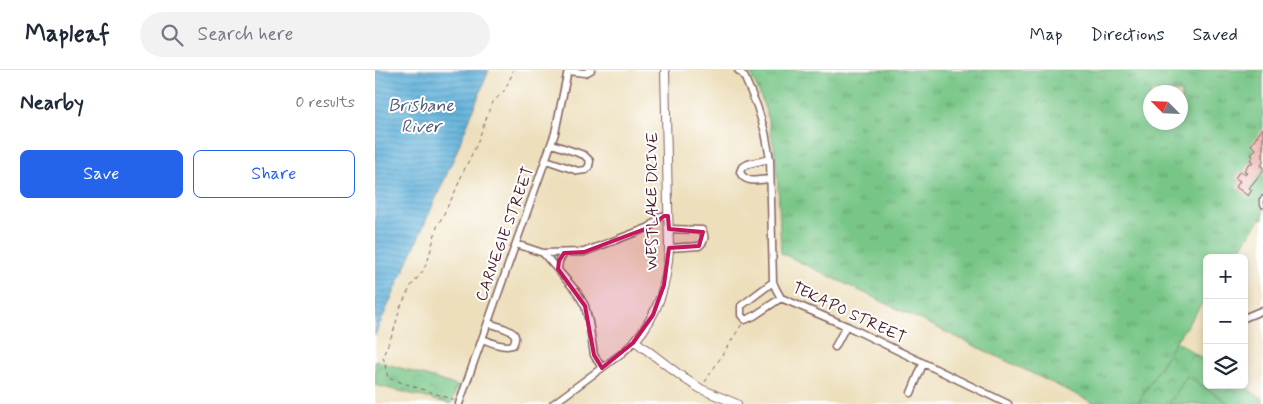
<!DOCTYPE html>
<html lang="en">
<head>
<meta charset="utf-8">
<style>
  :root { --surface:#fff; --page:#f2f2f3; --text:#1f2937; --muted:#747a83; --line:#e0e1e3; --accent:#2563eb }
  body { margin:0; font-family:Mynerve,sans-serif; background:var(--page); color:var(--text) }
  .controls { position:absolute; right:15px; bottom:15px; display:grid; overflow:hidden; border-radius:8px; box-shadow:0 2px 8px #0003 }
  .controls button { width:45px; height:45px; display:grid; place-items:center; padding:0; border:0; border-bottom:1px solid var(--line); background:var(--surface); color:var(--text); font:25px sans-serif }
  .compass { position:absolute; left:768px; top:15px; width:45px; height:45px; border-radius:50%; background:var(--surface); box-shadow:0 2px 8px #0003; rotate:294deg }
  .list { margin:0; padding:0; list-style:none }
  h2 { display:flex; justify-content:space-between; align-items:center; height:65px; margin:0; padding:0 20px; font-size:21px }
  h2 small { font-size:16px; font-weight:400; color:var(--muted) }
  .actions { display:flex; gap:10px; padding:15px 20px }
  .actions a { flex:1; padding:11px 0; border:1px solid var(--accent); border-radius:8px; text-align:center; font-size:18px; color:var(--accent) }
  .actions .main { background:var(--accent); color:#fff }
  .icon { flex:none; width:28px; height:28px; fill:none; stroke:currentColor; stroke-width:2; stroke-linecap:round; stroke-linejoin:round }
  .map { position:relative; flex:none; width:888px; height:334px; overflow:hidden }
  header { display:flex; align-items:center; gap:30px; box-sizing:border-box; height:70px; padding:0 25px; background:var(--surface); border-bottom:1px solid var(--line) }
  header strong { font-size:24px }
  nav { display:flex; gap:28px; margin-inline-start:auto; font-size:18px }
  .search { width:350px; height:45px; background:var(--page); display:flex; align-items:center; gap:12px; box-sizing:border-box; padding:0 18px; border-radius:28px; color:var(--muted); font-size:19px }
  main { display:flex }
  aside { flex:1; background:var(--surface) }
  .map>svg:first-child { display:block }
</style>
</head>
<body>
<header>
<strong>Mapleaf</strong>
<div class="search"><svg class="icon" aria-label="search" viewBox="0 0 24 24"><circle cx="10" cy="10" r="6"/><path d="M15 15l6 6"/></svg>Search here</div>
<nav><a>Map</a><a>Directions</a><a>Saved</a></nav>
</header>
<main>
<aside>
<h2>Nearby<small>0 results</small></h2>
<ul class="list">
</ul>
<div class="actions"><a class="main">Save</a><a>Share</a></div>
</aside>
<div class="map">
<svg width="888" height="334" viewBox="0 0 888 334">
  <defs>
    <pattern id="grass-tufts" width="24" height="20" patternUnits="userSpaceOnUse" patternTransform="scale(1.25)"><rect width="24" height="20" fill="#78c687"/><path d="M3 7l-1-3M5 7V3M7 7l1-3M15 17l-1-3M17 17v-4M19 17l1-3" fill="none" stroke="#64a06f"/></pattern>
    <pattern id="park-crowns" width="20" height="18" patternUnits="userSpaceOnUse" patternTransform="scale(1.25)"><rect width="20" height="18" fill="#78c687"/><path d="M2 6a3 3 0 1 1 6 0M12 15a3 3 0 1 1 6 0" fill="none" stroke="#64a06f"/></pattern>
    <pattern id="water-rules" width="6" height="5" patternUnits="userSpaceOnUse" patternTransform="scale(1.25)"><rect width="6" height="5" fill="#5fb1da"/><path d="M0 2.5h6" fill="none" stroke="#508fb1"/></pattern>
  </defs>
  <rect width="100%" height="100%" fill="#fff"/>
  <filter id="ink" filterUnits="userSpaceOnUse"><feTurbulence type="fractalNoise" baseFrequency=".02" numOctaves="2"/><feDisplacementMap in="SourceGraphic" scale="10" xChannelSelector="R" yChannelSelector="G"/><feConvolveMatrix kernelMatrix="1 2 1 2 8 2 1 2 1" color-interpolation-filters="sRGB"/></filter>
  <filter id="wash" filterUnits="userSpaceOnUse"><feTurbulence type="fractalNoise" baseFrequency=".0096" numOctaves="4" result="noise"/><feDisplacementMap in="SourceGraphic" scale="20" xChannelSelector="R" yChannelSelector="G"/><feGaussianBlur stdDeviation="1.12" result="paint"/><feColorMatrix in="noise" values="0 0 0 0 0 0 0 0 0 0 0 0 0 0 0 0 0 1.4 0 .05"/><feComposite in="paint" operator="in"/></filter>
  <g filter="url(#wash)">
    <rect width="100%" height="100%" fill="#eddfbc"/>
    <!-- grass -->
    <path fill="url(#grass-tufts)" stroke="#617259" fill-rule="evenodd" d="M373,0H888V149L886,148L859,188H832V227L801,271L762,334H721L406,183C403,122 405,55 373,0ZM776,22H806V52H776Z"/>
    <!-- park -->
    <path fill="url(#park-crowns)" stroke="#617259" d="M801,271L832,292V315H867L888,329V334H762Z
      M0,290L83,316L76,334L0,315Z"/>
    <!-- pitch -->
    <path fill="#78c687" stroke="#617259" d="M812,306L855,334H794Z"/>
    <!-- water -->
    <path fill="url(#water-rules)" stroke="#546882" d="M0,0H114L79,88L0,265Z"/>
    <g id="blocks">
      <!-- building -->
      <path fill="#ecb0ad" d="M888,58V93L886,96L888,97V103L887,102L874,118L877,120L873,126L861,117L865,111L860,108L865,101L870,104L872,102L869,101L874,93L876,94L878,92L875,90L878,86L876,85L881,79L876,75Z"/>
    </g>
  </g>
  <g filter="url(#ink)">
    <use href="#blocks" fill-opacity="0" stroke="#83625e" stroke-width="1"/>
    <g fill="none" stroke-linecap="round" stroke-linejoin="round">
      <!-- service casing -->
      <g stroke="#83625e" stroke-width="5.5">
        <path id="service" d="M888,128L886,130L888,136"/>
      </g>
      <!-- minor casing -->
      <g stroke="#83625e" stroke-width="9">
        <path id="minor" d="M363,0L369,6L382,36L390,62L395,89L398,212L401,219L406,228L474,257L633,334
          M193,1L210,3L216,0
          M395,89L373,94L367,97L365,102C370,114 384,110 395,109
          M171,90L203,101L211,100L214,96L215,91L209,85L177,74
          M294,159L327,160C331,166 330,172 324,176L294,178
          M141,174L168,183L202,222L210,236L214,252L219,285L227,298
          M168,183L209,182L275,157L286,146H293
          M183,199L184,191L189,183
          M398,212L366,236V245L370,250L379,246L406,228
          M869,248L888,240
          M108,269C117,273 128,278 138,275C139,273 141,269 140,266C139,260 119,255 113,253
          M460,277L471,256
          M536,323L548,294
          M84,334L180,63L193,0
          M178,334L247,283L260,271"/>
      </g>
      <!-- tertiary casing -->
      <g stroke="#83625e" stroke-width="10">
        <path id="tertiary" d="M290,0L294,178C292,214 284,243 260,271L310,309L326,319L362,334"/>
      </g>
      <!-- path -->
      <path stroke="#83625e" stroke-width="1" stroke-dasharray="4 4" stroke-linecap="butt" d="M330,312L367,254
        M80,330L13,308L8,286L19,260L25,238L36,216L48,201L53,190L62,157L79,124L90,98L102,74L112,46L118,32L129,21L136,7L138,0"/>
      <!-- service -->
      <use href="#service" stroke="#fff" stroke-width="3"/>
      <!-- minor -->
      <use href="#minor" stroke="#fff" stroke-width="6"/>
      <!-- tertiary -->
      <use href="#tertiary" stroke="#fff" stroke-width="8"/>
    </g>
  </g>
  <!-- marked area -->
  <path fill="#c2185b" fill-opacity="0.2" stroke="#c2185b" stroke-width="4" stroke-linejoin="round" d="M289,146H293L294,159L328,162L324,176L294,178L289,215L278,245L258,273L227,298L219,285L210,236L183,199L184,191L189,183L209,182L275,157Z"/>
  <g text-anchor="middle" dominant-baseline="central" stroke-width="4" stroke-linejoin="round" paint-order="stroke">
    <!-- street labels -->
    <g font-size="16" fill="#4a1f2b" stroke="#fff">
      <text transform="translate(277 131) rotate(-90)">WESTLAKE DRIVE</text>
      <text transform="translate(130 164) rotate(-70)">CARNEGIE STREET</text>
      <text transform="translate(474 243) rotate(25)">TEKAPO STREET</text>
    </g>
    <!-- water labels -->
    <g font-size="18" font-style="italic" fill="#525971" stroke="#fff">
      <text x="46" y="36">Brisbane<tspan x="46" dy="21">River</tspan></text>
    </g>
  </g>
</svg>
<div class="controls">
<button>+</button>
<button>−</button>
<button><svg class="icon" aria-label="layers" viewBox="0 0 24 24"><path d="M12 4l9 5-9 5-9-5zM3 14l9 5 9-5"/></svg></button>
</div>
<svg class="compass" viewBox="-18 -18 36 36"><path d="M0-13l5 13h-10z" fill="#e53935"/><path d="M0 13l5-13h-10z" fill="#747a83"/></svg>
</div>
</main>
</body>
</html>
